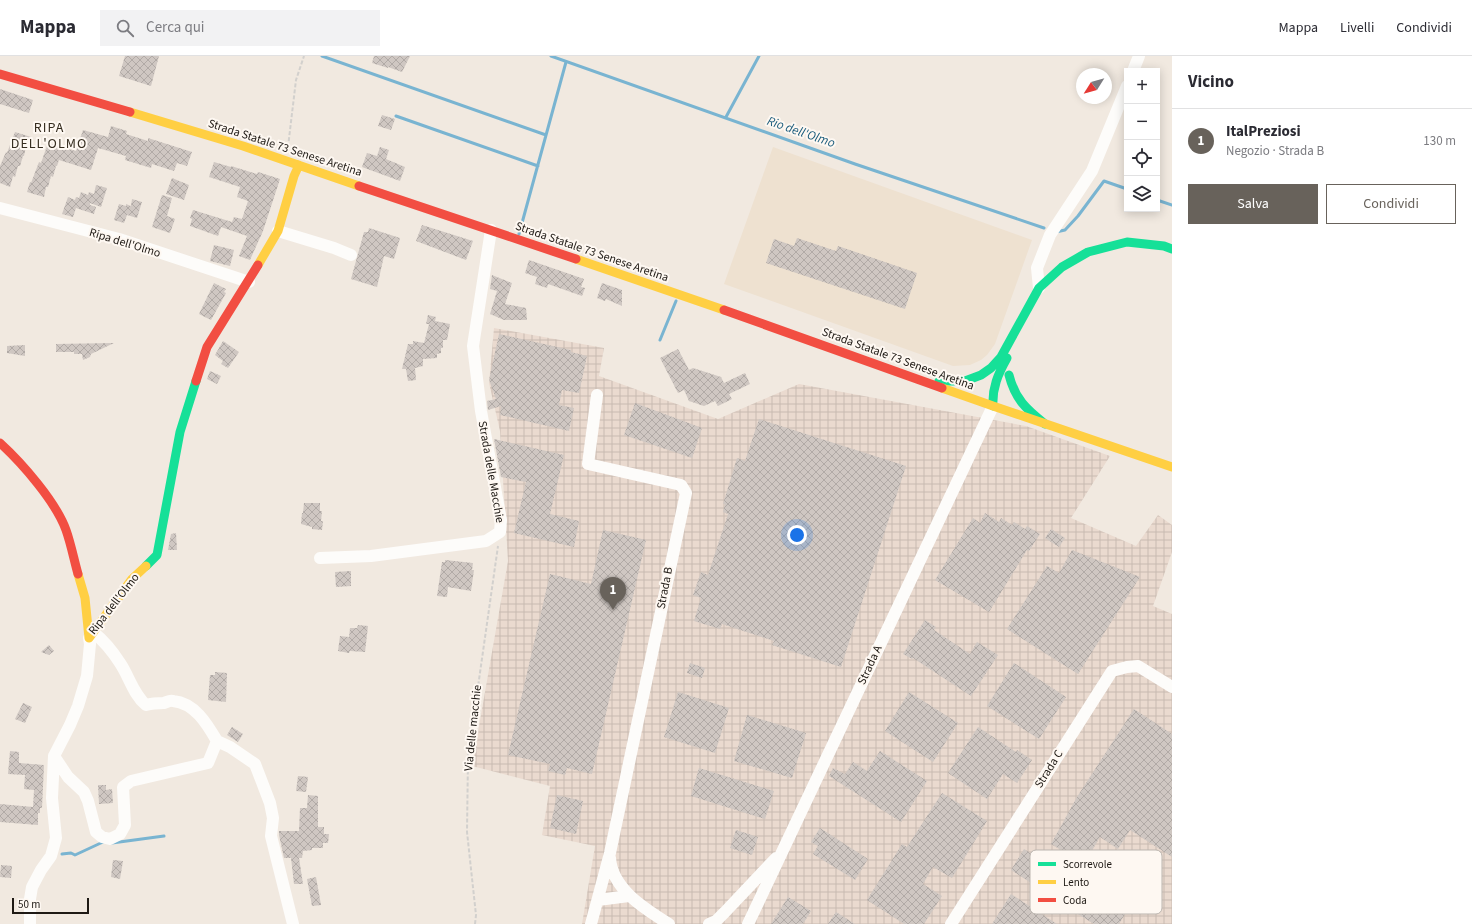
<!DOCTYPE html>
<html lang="it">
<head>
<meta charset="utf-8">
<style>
  :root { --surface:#fff; --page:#f2f2f3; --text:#2b2b33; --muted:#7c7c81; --line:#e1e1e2; --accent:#68625b }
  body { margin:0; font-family:"Source Sans 3",sans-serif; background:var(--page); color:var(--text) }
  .controls { position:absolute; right:12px; top:12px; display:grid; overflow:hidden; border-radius:0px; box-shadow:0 2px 10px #0003 }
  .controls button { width:36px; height:36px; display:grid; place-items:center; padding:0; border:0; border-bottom:1px solid var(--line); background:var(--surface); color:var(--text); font:20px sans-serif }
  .compass { position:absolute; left:1076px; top:12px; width:36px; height:36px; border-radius:50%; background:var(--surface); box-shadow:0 2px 10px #0003; rotate:233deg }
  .scale { position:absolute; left:12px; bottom:10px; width:77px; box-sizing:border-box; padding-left:4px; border:2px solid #1e1914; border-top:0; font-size:11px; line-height:14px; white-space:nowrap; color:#1e1914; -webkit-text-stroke:3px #fef8f2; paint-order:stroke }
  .you { position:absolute; left:797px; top:479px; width:14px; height:14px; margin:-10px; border:3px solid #fff; border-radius:50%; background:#1a73e8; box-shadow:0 0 0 6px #1a73e833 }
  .badge { display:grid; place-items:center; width:26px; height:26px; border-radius:50%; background:var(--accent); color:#fff; font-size:13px; font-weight:700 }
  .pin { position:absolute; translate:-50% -33px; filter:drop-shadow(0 1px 2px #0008) }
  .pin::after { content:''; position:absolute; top:21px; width:14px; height:12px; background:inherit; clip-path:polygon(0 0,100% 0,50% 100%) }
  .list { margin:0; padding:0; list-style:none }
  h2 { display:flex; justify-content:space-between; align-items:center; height:52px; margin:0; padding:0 16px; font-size:17px }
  h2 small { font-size:13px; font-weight:400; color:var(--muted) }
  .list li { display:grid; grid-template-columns:26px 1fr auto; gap:12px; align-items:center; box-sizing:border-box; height:64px; padding:0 16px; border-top:1px solid var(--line) }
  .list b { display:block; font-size:15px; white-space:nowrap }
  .list p { margin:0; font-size:13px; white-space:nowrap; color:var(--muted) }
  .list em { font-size:13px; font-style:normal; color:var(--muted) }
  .actions { display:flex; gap:8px; padding:12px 16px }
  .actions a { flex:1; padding:9px 0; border:1px solid var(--accent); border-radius:0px; text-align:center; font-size:14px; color:var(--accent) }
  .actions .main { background:var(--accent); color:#fff }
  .icon { flex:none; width:22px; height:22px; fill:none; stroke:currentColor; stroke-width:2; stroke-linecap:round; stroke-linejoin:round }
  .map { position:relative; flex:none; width:1172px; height:868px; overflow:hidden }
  header { display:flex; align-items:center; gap:24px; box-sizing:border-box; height:56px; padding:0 20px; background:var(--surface); border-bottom:1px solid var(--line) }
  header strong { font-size:19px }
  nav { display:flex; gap:22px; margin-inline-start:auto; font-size:14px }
  .search { width:280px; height:36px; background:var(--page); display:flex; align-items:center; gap:10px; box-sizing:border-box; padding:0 14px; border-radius:0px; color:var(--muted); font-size:15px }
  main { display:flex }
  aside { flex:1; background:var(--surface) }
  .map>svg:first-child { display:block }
</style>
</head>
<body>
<header>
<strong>Mappa</strong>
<div class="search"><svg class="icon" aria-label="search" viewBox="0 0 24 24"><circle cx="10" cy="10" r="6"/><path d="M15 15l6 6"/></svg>Cerca qui</div>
<nav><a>Mappa</a><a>Livelli</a><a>Condividi</a></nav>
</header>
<main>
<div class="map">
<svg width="1172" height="868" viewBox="0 0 1172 868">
  <defs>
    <pattern id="industrial-grid" width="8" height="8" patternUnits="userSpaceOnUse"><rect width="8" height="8" fill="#eadacf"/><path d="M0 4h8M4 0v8" fill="none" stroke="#c8bab1"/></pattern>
    <pattern id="building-cross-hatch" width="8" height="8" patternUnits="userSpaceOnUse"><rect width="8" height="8" fill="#cfc7c2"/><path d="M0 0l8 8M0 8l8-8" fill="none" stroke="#b1aaa6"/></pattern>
  </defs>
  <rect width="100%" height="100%" fill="#f1e9e0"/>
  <!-- built -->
  <path fill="#eee1d0" d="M773,91L1032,184L995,288L987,299L981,304L970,309L953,310L724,228Z"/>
  <!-- industrial -->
  <path fill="url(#industrial-grid)" d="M494,272L604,292L599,320L718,363L799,328L1026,370L1110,400L1071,462L1136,490L1158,459L1172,469V496L1153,550L1172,558V868H582L595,790L542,779L550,730L472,710L508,505L500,375L489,327Z"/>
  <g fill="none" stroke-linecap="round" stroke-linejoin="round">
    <!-- stream -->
    <path stroke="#79b4d1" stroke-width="3" d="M322,0L546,79
      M551,0L855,108L1044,172
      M396,60L538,110
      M726,61L759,0
      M1157,144L1172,149
      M1056,176L1065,174L1078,160L1104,125L1127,133
      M519,178L566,6
      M660,284L676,245
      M112,787L164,780
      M62,798L71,797L75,799L103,786"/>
  </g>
  <!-- building -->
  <path fill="url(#building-cross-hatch)" d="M125,0H159L151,30L119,20Z
    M374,0H410L402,16L388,11V12L372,7Z
    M0,33L33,44L29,57L0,48Z
    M382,59L395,63L391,74L378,70Z
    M111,70L127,75L126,78L148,85V82L192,96L187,110L177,107L174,115L152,108L151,112L125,104L126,100L98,92L91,114L59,104L57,110H56L53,121L51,120L48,131H46L44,141L27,136L30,126L31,127L39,106L41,107L48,87L76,95L83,74L108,81Z
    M15,76L31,81L28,91L26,90L24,100H23L20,110H18L15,121L13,120L10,131L0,127V110L6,96L7,97Z
    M380,91L389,94L386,103L405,111L400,125L362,111L367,97L377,100Z
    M214,106L231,111V110L257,118L258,116L280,123L263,175L250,204L239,200L247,180L221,171L218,180L190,170L192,163L190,162L193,154L232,166L234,161L242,163L248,145L237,141L240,131L209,121Z
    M172,122L189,129L184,144L166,138Z
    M96,129L107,132L101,151L90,147V149L96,151L94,158L76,152L73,161L62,158L68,141L75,144L76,141L79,142L81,136L88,139L89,136L94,138Z
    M162,139L172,142L167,160L175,163L170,177L152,171Z
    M132,143L142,146L137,162L127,159L124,167L114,164L119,148L126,150V148L131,150Z
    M422,169L473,185L466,204L416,185Z
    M369,172L400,182L394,203L384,200L377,231L351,223L364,176H368Z
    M797,182L836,195L838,190L917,217L905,253L766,207L774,183L794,190Z
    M214,189L234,194L230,210L210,205Z
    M529,204L584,223L581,231L585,232L582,240L548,228L547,232L535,228L537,221L525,217Z
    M492,219L512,227L505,248L526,252L527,264H504L490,258L497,235L490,233Z
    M214,227L226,233L224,236L226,237L211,264L199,258Z
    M602,227L622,234V250L606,243L605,245L597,242Z
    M428,259L436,261L435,265L450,268L447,284H443V292H441V297L437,298V302L423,303V310L415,312L416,324L408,325L406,313H402L408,288H413V285L424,287L429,268H426Z
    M499,278L571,294V296L587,300L579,337L562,334L559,349L574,352L569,375L500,359L501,350L488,354L487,345L496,343L489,324Z
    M223,285L239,296L228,312L221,308L223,305L215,299Z
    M114,287L91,298L90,301L83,304L82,298H74V296H56V288Z
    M25,289V300L7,297V290Z
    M678,293L689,314L693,312L721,321L724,327L745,317L750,328L729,338L732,343L718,350L715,345L704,350L689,345L684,334L678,337L660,302Z
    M210,315L221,320L217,328L207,323Z
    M635,347L702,372L692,402L624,379Z
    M759,363L906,410L841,611L772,589L774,585L722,568L720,573L694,565L701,542L693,539L701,516L708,519L728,458L723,456L725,448H723L737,402L745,405Z
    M494,383L564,399L550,458L579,465L574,491L514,477L526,426L501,421Z
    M304,447H320V455H322L321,465H323L322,474L312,473V471L301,468L302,457H303Z
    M985,457L999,466L1001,462L1012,469L1014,466L1025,473L1027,470L1040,478L1029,495L1027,494L989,556L935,524L973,462L980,467Z
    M1051,473L1065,482L1059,491L1045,482Z
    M603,474L646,484L592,718L567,712L565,719L548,715L550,708L508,699L550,518L591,528Z
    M176,477L177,494H168L171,478Z
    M1072,494L1140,521L1078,618L1007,573L1047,510L1059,517Z
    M445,504L473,507L472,514H474L471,535L448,531L447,541L437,540L442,506H445Z
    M351,515V530L336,531L335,516Z
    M925,564L936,571L934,574L970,598L977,586L998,599L971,640L913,602L912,603L903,598Z
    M358,569L368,570L365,596L350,595L349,597L338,595L340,580L349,581L350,572H357Z
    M49,589L54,595L49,599L41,596Z
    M690,607L705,612L702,622L687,617Z
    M1014,607L1066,641L1039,683L987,650Z
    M215,616L227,617L226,646L208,644L210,619H215Z
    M678,636L729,652L715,697L664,681Z
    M909,636L958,667L933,706L885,675Z
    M23,647L32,651L25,667L15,663Z
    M1134,653L1172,678V801L1130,774L1118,793L1100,781L1084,808L1051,788L1077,741Z
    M747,659L806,677L792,722L734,705Z
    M232,671L243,678L238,686L227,679Z
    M978,671L1016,696L1017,694L1032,704L1017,727L1003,718L987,743L948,717Z
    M10,695L19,696V707L44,709L42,752H40V757H38V769L0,766V748L33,751L34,734L24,733L25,719L8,718Z
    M880,695L927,725L901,766L829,720L833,712L845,718L853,706L867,715Z
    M699,712L774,735L765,763L691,740Z
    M298,720L308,721L306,736L296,735Z
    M98,729H106V734L112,733L113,747L99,748Z
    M942,737L987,765L952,822L933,811L923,828L942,840L924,868H904L867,844L902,788L907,791Z
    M308,739L318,740V771H324V778H329L328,787H323V792H312V794L303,795L302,802H299L303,828H294L291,802H284L279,779V775H299L300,752H307Z
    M557,739L583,745L576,778L550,772Z
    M820,772L868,803L855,824L813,798L818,790L811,786Z
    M736,774L758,781L752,799L730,792Z
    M1024,793L1070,823L1056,843L1011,814Z
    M113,804L123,805L120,823L111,821Z
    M1104,806L1128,821L1121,831L1136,840L1119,868H1094L1073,855Z
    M1,809L12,810L11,822L0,821Z
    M316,821L321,849L312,850L307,823Z
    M1011,838L1057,868H992Z
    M788,841L811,855L803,868H771Z
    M836,856L855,868H828Z"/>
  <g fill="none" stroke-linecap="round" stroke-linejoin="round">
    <!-- path -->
    <path stroke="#d2d0cd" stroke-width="2" stroke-dasharray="4 2" stroke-linecap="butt" d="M288,91L296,24L304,0
      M475,868L476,859L467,776L468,701L498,490"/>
    <!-- street -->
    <path stroke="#fdfcfa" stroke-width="12" d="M1133,15L1139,0
      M0,152L119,183L249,226
      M278,175L334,192L351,199
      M1039,232L1037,212L1050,179L1092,115L1127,30
      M320,502L371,500L486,485L500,476L501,464L481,355L473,290L491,174
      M93,576C103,584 113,596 120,607C129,620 133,638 146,649C153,647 157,647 164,647C167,646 170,644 173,645C195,647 207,668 217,685
      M89,582L90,588L87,620L78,650L70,669L54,700L68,721L84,736L88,745L96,776L102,781L110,783L120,778L125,769L123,731L131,725L208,707L217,685L230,691L255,708L270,747L273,762L271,780L293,868
      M610,802C612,833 645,853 669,868
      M598,844L629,840
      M30,868V843L32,831L41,814L51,800L56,782L52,742L54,700
      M591,868L610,797L686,437L681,429L588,408L597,339
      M709,868L716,865L725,856L776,802
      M748,868L993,350
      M951,868L1112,615L1127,611L1138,610L1172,631"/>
    <!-- fast -->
    <path stroke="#16e098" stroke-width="9" d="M1009,319C1015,343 1026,353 1045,368
      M939,325H965L981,319L991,312L1001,301L1039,232L1062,211L1088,196L1127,186L1164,190L1172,193
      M993,350C992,332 998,318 1007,302
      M146,510L157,499L180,376L196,325"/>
    <!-- slow -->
    <path stroke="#ffcf43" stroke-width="9" d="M130,56L243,90L359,130
      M576,203L724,254
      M258,209L278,175L294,120L299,109
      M942,332L993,350
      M993,350L1172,411
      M78,518L85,542L89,582L132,523L146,510"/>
    <!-- jam -->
    <path stroke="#f24e42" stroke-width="9" d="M0,18L130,56
      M359,130L576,203
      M724,254L942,332
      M196,325L207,291L258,209
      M0,387C22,407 56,446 66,474C71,488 74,504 78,518"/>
  </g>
  <g text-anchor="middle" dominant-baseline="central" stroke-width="4" stroke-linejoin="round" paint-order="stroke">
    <!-- street labels -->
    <g font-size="12" fill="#1e1914" stroke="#fef8f2">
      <text transform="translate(285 92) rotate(18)">Strada Statale 73 Senese Aretina</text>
      <text transform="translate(125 187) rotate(17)">Ripa dell'Olmo</text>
      <text transform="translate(592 196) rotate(19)">Strada Statale 73 Senese Aretina</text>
      <text transform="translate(898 303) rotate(20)">Strada Statale 73 Senese Aretina</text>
      <text transform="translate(491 416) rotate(80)">Strada delle Macchie</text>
      <text transform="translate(665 532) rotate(-79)">Strada B</text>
      <text transform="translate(114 548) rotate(-52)">Ripa dell'Olmo</text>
      <text transform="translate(870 609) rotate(-65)">Strada A</text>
      <text transform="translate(473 672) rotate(-84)">Via delle macchie</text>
      <text transform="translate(1049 713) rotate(-58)">Strada C</text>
    </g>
    <!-- water labels -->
    <g font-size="13" font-style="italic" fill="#1b5c7c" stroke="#fef8f2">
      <text transform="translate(801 76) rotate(19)">Rio dell'Olmo</text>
    </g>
    <!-- quarter labels -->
    <g font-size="14" letter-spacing="1" fill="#362d20" stroke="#fef8f2">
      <text x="49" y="72">RIPA<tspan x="49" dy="16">DELL'OLMO</tspan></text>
    </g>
  </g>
  <!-- legend -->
  <rect x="1030" y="794" width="132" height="64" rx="6" fill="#fef8f2" stroke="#bbb5af" stroke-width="1"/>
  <rect x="1038" y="806" width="18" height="4" fill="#16e098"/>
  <rect x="1038" y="824" width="18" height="4" fill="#ffcf43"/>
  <rect x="1038" y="842" width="18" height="4" fill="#f24e42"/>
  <g font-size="11" fill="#1e1914">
    <text x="1063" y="812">Scorrevole</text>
    <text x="1063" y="830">Lento</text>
    <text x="1063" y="848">Coda</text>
  </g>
</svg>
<div class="controls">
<button>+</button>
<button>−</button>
<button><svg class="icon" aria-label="locate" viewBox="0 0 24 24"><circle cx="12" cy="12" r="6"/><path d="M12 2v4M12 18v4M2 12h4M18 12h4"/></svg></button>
<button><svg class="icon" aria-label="layers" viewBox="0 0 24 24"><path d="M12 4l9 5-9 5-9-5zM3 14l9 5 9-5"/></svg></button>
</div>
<svg class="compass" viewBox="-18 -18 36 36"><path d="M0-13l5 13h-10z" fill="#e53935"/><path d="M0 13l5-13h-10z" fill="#7c7c81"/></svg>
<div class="scale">50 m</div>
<div class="you"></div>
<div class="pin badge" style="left:613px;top:554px">1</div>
</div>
<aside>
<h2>Vicino<small></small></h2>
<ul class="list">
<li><span class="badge">1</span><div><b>ItalPreziosi</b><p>Negozio · Strada B</p></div><em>130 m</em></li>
</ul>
<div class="actions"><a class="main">Salva</a><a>Condividi</a></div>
</aside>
</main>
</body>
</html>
